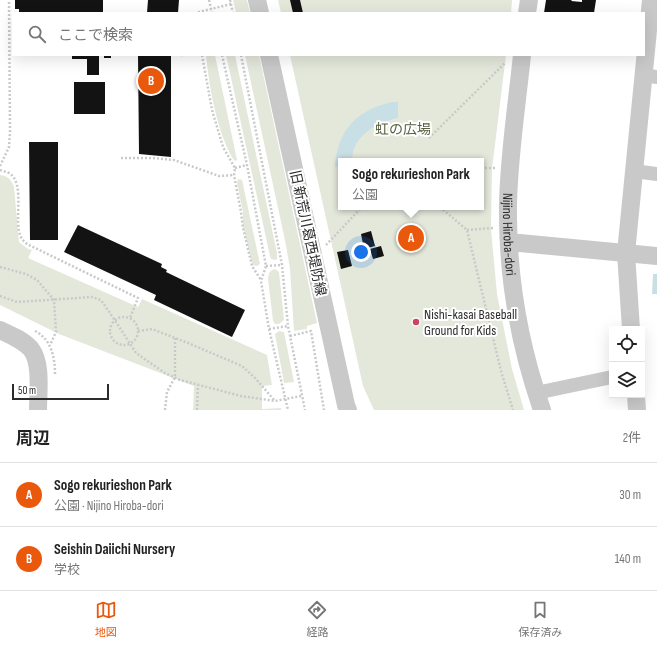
<!DOCTYPE html>
<html lang="ja">
<head>
<meta charset="utf-8">
<style>
  :root { --surface:#fff; --page:#f2f2f2; --text:#222; --muted:#767676; --line:#e0e0e0; --accent:#ea580c }
  body { margin:0; font-family:"Sofia Sans Condensed","Noto Sans JP",sans-serif; background:var(--page); color:var(--text) }
  .controls { position:absolute; right:12px; bottom:12px; display:grid; overflow:hidden; border-radius:0px; box-shadow:0 4px 16px #0002 }
  .controls button { width:36px; height:36px; display:grid; place-items:center; padding:0; border:0; border-bottom:1px solid var(--line); background:var(--surface); color:var(--text); font:20px sans-serif }
  .scale { position:absolute; left:12px; bottom:10px; width:97px; box-sizing:border-box; padding-left:4px; border:2px solid #2c2c2c; border-top:0; font-size:11px; line-height:14px; white-space:nowrap; color:#2c2c2c; -webkit-text-stroke:3px #fff; paint-order:stroke }
  .you { position:absolute; left:361px; top:252px; width:14px; height:14px; margin:-10px; border:3px solid #fff; border-radius:50%; background:#1a73e8; box-shadow:0 0 0 6px #1a73e833 }
  .badge { display:grid; place-items:center; width:26px; height:26px; border-radius:50%; background:var(--accent); color:#fff; font-size:13px; font-weight:700 }
  .pin { position:absolute; translate:-50% -50%; border:2px solid #fff; box-shadow:0 1px 4px #0006 }
  .popup { position:absolute; left:338px; top:158px; width:146px; height:52px; box-sizing:border-box; display:grid; place-content:center; border-radius:0px; background:var(--surface); filter:drop-shadow(0 1px 3px #0005); font-size:13px; white-space:nowrap; color:var(--muted) }
  .popup b { font-size:15px; color:var(--text) }
  .popup::after { content:''; position:absolute; left:50%; top:100%; margin-left:-8px; border:8px solid transparent; border-top-color:var(--surface) }
  .list { margin:0; padding:0; list-style:none }
  h2 { display:flex; justify-content:space-between; align-items:center; height:52px; margin:0; padding:0 16px; font-size:17px }
  h2 small { font-size:13px; font-weight:400; color:var(--muted) }
  .list li { display:grid; grid-template-columns:26px 1fr auto; gap:12px; align-items:center; box-sizing:border-box; height:64px; padding:0 16px; border-top:1px solid var(--line) }
  .list b { display:block; font-size:15px; white-space:nowrap }
  .list p { margin:0; font-size:13px; white-space:nowrap; color:var(--muted) }
  .list em { font-size:13px; font-style:normal; color:var(--muted) }
  .icon { flex:none; width:22px; height:22px; fill:none; stroke:currentColor; stroke-width:2; stroke-linecap:round; stroke-linejoin:round }
  .map { position:relative; flex:none; width:657px; height:410px; overflow:hidden }
  .search { position:absolute; background:var(--surface); box-shadow:0 4px 16px #0002; left:12px; right:12px; top:12px; height:44px; display:flex; align-items:center; gap:10px; box-sizing:border-box; padding:0 14px; border-radius:0px; color:var(--muted); font-size:15px }
  .sheet { height:180px; background:var(--surface) }
  nav { display:flex; justify-content:space-around; align-items:center; box-sizing:border-box; height:56px; border-top:1px solid var(--line); background:var(--surface); font-size:11px; color:var(--muted) }
  nav a { display:grid; justify-items:center; gap:2px }
  nav .on { color:var(--accent) }
  .map>svg:first-child { display:block }
</style>
</head>
<body>
<div class="map">
<svg width="657" height="410" viewBox="0 0 657 410">
  <rect width="100%" height="100%" fill="#fff"/>
  <!-- green -->
  <path fill="#e4e8db" fill-rule="evenodd" d="M233,0H247L250,13H236Z
    M278,0H512L511,13H281Z
    M206,55H215L237,160L235,161L233,159C217,131 209,87 206,55Z
    M226,55H235L277,253V259L275,260L271,259L270,256Z
    M245,55H259L317,323L307,326V329L294,331L290,269L286,245Z
    M290,55H506L492,169L491,229L497,294L512,369L524,410H374L363,386ZM341,161H481V207H341Z
    M0,175C8,176 11,179 14,187L19,242L28,249L32,250L28,258L138,307L142,299L267,355L272,385L262,386V409L281,408V410H193L194,386L59,334L0,305Z
    M238,179L242,180L260,264L257,266L253,265L252,263L243,226V212L237,183Z
    M275,269L279,272L284,320L279,324H275L273,321L268,279L269,273L272,270Z
    M279,331L284,332L294,382L284,383L275,334Z"/>
  <!-- water -->
  <path fill="#c9dfe6" d="M392,102H398V118C377,122 352,136 352,161H341V166L335,167C337,130 357,110 392,102Z
    M653,274H657V294H652Z"/>
  <!-- building -->
  <path fill="#131313" d="M15,0H103V13H19V9H15Z
    M148,0H179L178,13H147Z
    M290,0H300L303,13H293Z
    M546,0H572L571,1L582,2V0H596L594,13H544Z
    M72,55H99V75H87V59H72Z
    M104,55H111V58H104Z
    M138,55H171V157L139,154Z
    M74,82H105V114H74Z
    M29,142H58V240H30Z
    M78,225L162,264L161,267L167,270L166,272L245,310L232,337L154,300L156,295L64,252Z
    M371,231L375,246L364,249L361,234Z
    M381,246L384,256L373,259L370,249Z
    M348,250L352,266L341,269L337,252Z"/>
  <g fill="none" stroke-linecap="round" stroke-linejoin="round">
    <!-- path -->
    <path stroke="#c9c9c9" stroke-width="2.5" stroke-dasharray="2 2" stroke-linecap="butt" d="M209,0L212,13
      M230,0L233,13
      M199,13V12L231,4
      M181,55H183
      M202,55L212,110L223,147L235,168L234,175L241,212L243,228L252,266L261,280
      M222,55L247,165L266,266L261,281L269,329L288,410
      M241,55L282,265L288,326L305,410
      M429,138L506,62
      M121,158H153L174,160L219,176L234,175
      M0,166L9,147L10,132L9,0
      M235,168L247,165
      M481,168H495
      M0,170C3,171 6,172 9,173C26,183 13,222 21,237C22,240 25,242 27,244L138,298L130,318
      M440,207L467,230L501,371L513,410
      M467,230L493,228
      M326,245L362,207
      M266,266L282,265
      M0,267L26,274L37,280L54,300L56,332L50,345
      M0,296L17,302L92,297L101,300L118,325L136,353L165,373L180,380L241,396L275,401L301,396
      M110 331a14 14 0 1 1 28 0a14 14 0 1 1-28 0Z
      M269,329L288,326
      M35,331C51,339 55,357 55,374
      M138,331L152,329L188,343L242,366L256,379L275,401
      M290,336L311,331L324,410
      M165,410L167,392L175,377V338
      M197,410L198,385"/>
    <!-- minor -->
    <path stroke="#c9c9c9" stroke-width="14" d="M643,75L657,77
      M634,171L657,174
      M536,393L612,377"/>
    <!-- tertiary -->
    <g stroke="#c9c9c9" stroke-width="18">
      <path d="M257,0L260,13"/>
      <path d="M527,13L529,0"/>
      <path d="M269,55L346,405L348,410"/>
      <path id="s1" d="M522,55C517,104 509,154 508,204C507,274 519,344 542,410"/>
      <path d="M509,242L657,256"/>
      <path d="M631,329L626,253L651,0"/>
      <path d="M0,330C11,335 23,340 31,349C42,363 38,393 38,410"/>
      <path d="M636,395L637,410"/>
    </g>
  </g>
  <!-- markers -->
  <circle fill="#ce4364" stroke="#fff" stroke-width="1.5" cx="416" cy="322" r="4"/>
  <g text-anchor="middle" dominant-baseline="central" stroke-width="4" stroke-linejoin="round" paint-order="stroke">
    <!-- park labels -->
    <g font-size="14" fill="#55613f" stroke="#fff">
      <text x="403" y="129">虹の広場</text>
    </g>
    <!-- street labels -->
    <g font-size="14" fill="#2c2c2c" stroke="#fff">
      <text transform="translate(308 233) rotate(78)">旧 新荒川葛西堤防線</text>
      <text stroke="none"><textPath href="#s1" startOffset="180">Nijino Hiroba-dori</textPath></text>
    </g>
    <!-- poi labels -->
    <g font-size="14" fill="#2c2c2c" stroke="#fff" text-anchor="start">
      <text x="424" y="314">Nishi-kasai Baseball<tspan x="424" dy="16">Ground for Kids</tspan></text>
    </g>
  </g>
</svg>
<div class="controls">
<button><svg class="icon" aria-label="locate" viewBox="0 0 24 24"><circle cx="12" cy="12" r="6"/><path d="M12 2v4M12 18v4M2 12h4M18 12h4"/></svg></button>
<button><svg class="icon" aria-label="layers" viewBox="0 0 24 24"><path d="M12 4l9 5-9 5-9-5zM3 14l9 5 9-5"/></svg></button>
</div>
<div class="scale">50 m</div>
<div class="you"></div>
<div class="pin badge" style="left:411px;top:238px">A</div>
<div class="popup"><b>Sogo rekurieshon Park</b>公園</div>
<div class="pin badge" style="left:151px;top:81px">B</div>
<div class="search"><svg class="icon" aria-label="search" viewBox="0 0 24 24"><circle cx="10" cy="10" r="6"/><path d="M15 15l6 6"/></svg>ここで検索</div>
</div>
<section class="sheet">
<h2>周辺<small>2件</small></h2>
<ul class="list">
<li><span class="badge">A</span><div><b>Sogo rekurieshon Park</b><p>公園 · Nijino Hiroba-dori</p></div><em>30 m</em></li>
<li><span class="badge">B</span><div><b>Seishin Daiichi Nursery</b><p>学校</p></div><em>140 m</em></li>
</ul>
</section>
<nav>
<a class="on"><svg class="icon" aria-label="map" viewBox="0 0 24 24"><path d="M3 6l6-2 6 2 6-2v14l-6 2-6-2-6 2zM9 4v14M15 6v14"/></svg>地図</a>
<a><svg class="icon" aria-label="directions" viewBox="0 0 24 24"><path d="M12 3l9 9-9 9-9-9zM9 14v-3h6M13 9l2 2-2 2"/></svg>経路</a>
<a><svg class="icon" aria-label="saved" viewBox="0 0 24 24"><path d="M7 4h10v16l-5-4-5 4z"/></svg>保存済み</a>
</nav>
</body>
</html>
